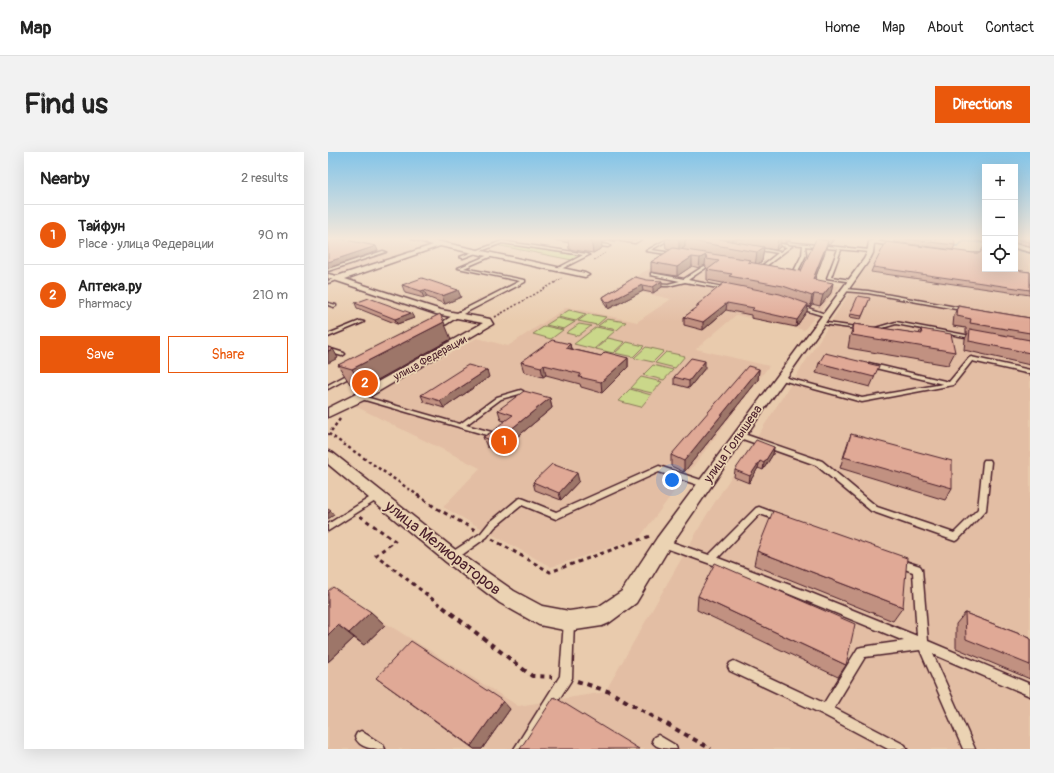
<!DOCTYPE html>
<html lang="en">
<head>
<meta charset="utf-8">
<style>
  :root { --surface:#fff; --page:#f2f2f2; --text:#222; --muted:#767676; --line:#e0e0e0; --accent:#ea580c }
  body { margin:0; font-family:Pangolin,sans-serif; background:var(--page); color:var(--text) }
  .controls { position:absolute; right:12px; top:12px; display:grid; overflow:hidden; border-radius:0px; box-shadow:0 4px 16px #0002 }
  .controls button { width:36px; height:36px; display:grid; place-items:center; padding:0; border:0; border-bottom:1px solid var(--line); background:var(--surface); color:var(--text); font:20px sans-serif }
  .you { position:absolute; left:344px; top:328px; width:14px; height:14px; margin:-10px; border:3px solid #fff; border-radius:50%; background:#1a73e8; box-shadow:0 0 0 6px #1a73e833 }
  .badge { display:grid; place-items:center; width:26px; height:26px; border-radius:50%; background:var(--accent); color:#fff; font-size:13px; font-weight:700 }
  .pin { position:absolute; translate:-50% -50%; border:2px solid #fff; box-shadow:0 1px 4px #0006 }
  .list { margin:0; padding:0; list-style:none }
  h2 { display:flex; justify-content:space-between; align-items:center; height:52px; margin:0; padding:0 16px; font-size:17px }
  h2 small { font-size:13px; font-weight:400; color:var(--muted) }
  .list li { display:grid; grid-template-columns:26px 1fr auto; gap:12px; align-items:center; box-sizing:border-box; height:60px; padding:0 16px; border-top:1px solid var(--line) }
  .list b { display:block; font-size:15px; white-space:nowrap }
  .list p { margin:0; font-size:13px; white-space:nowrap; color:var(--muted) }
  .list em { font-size:13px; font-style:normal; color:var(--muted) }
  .actions { display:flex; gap:8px; padding:12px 16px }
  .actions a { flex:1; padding:9px 0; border:1px solid var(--accent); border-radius:0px; text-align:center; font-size:14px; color:var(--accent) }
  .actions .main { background:var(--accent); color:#fff }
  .icon { flex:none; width:22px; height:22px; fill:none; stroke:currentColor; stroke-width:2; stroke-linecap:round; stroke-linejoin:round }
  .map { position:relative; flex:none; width:702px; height:597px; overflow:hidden; border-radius:0px }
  header { display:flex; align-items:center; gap:24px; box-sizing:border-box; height:56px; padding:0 20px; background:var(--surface); border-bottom:1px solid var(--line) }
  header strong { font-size:19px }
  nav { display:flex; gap:22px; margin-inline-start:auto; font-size:14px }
  .intro { display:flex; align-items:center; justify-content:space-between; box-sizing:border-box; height:96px; padding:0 24px }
  h1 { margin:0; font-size:28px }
  .button { padding:10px 18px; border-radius:0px; background:var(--accent); color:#fff; font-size:14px; font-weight:700 }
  main { display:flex; gap:24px; padding:0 24px }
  aside { flex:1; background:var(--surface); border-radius:0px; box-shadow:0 4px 16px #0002 }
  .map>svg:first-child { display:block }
</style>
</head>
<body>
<header>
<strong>Map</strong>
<nav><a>Home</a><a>Map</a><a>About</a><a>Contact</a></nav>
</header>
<div class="intro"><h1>Find us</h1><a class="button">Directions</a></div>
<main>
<aside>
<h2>Nearby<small>2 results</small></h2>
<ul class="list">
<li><span class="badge">1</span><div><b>Тайфун</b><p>Place · улица Федерации</p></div><em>90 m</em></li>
<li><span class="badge">2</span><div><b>Аптека.ру</b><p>Pharmacy</p></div><em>210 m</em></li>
</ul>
<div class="actions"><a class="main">Save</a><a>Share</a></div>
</aside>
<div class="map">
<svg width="702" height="597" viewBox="0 0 702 597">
  <rect width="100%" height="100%" fill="#e9cbad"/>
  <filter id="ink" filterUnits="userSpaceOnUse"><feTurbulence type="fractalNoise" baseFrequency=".025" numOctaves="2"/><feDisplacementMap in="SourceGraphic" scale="8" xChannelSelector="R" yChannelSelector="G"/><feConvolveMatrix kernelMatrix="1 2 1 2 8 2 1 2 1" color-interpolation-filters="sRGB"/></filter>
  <g filter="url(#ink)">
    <!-- built -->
    <path fill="#e3bea4" d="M13,87L47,92L68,87L102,94L17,121L0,119V90Z
      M551,91L657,117H687V98L702,102V597H0V435L190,554L277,540L378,364L546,103Z
      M343,105L512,134L476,178L408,163L368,197L441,214L311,386L223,415L115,355L152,316L27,254L149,186L180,194L239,155L309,170L343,147L288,135Z"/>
    <!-- green -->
    <path fill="#cad78a" stroke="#8a7b5a" d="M174,91L254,104L244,108L168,93Z
      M241,158L258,162L248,169L230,165Z
      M260,162L278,165L269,173L250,169Z
      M229,166L247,170L236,177L218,173Z
      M279,167L298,170L289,178L270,174Z
      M251,172L263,174L250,184L238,181Z
      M217,174L235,178L223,187L205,182Z
      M268,175L287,179L266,197L246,192Z
      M280,186L297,190L285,201L268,197Z
      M299,190L316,194L305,205L287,201Z
      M318,195L336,199L325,210L306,206Z
      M338,200L357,204L347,216L327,211Z
      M325,213L345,218L336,228L315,223Z
      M313,225L334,230L324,241L303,236Z
      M302,237L323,243L313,255L290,249Z"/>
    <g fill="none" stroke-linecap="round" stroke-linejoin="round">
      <!-- stream -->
      <path stroke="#71909c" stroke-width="2" d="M621,93L629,94L636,89L657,91
        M687,97L702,101"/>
      <!-- lane casing -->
      <g stroke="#4a1f2b" stroke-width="3">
        <path id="lane" d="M225,87H230L250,90L248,91Z
          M279,87L306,89L311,87H314L307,91Z
          M339,87H342L323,98L345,101L346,103L318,99Z
          M408,87H411L398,95L395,94Z
          M174,89L259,102L261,103L231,118L230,116L255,103L174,91L135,106L132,105Z
          M545,89L567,92L569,93L567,94L544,91Z
          M442,90L464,94L433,118H428V116H431L450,101L426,97V95L452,100L459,95L443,92Z
          M458,90L542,98L544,99L542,100L477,94L478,103L469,121L467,122L465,121L474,103L475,93L459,92Z
          M266,91L280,93L282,94L280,95L265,93Z
          M510,97L513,98L503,125L523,128H524V130L499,126Z
          M55,99L58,100L0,119V117Z
          M163,102L164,104L136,116L196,128H197V130L131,164L111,177H107V175L127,162L192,129L130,116Z
          M376,114L379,115L360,128L400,136L402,137L401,138L357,130L340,134H333L323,132L325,131L340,132L352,129L323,123V121L356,127Z
          M8,126L11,127L0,131V129Z
          M517,137L540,139L639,157L641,158L639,159L540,141L516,139L515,138Z
          M0,151L8,153V154L6,155L0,153Z
          M470,154H474L500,163L496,164L470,156Z
          M32,169L36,170L0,185V182Z
          M491,170L544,177L568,170L648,185L650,186L648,187L568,172L544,179L493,172H491Z
          M0,196L16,201L17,202L14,204L0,200Z
          M643,205L702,218V222L644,209L625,233L534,250L450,227L449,226L452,224L534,246L615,232L539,214V212L541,211L621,230L641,206Z
          M26,219L28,220V222L0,237V233Z
          M193,238L195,239V241L173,247L138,273L171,282L172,284L171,286H169L30,246L29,245L30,244H34L132,272L169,245Z
          M409,281H413L494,309L549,355L626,381L650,357L655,310L656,308H662L663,310L658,358L630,388L627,389L543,359L488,313L409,285L408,283Z
          M331,314L379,330L380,332L379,334L376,335L331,320L228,367L194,353L167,375L159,385L127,408L124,409L121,408L120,405L121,402L153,381L161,371L190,347L193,346L196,347L228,360Z
          M49,341L52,342L53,344L52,346L0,379V372Z
          M431,355L455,364L456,366L455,368L452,369L432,362L390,406L478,439L589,484L585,420L568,414L566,411L568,408L571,407L592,414L594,417L600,489L702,532V544L605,502L647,597H635L592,498L537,505L506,556L577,593L579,597H560L494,562L402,519L400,515L402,511L406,509L496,551L530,496L534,495L576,489L425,427L332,394L331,391L332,388L335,387L381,403L428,356Z
          M241,464L245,465L246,469L244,526L242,530L199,597H186L232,524L236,469L237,465Z
          M33,579L55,593L57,597C45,597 32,597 27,585L29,581Z
          M330,583L347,593L349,597C340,597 328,597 324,589L326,585Z"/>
      </g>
      <!-- street casing -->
      <g stroke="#4a1f2b" stroke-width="3">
        <path id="street" d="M84,87H94L113,90L257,121L261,123L257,125L112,94L17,127L113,158L162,167L165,172L36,248L0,265V256L28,242L155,171L108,162L0,126V122L9,124L105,93Z
          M265,87H281C278,90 268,90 265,87Z
          M548,87H555L546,92L545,101L542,107L416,286L341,396L308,451L281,471L274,474L241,479L211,473L172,451L118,410L0,312V299L5,301L130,400L186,439L214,454L241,459L270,455L294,439L329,386L536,107L539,101L541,90Z
          M648,87H657V90L649,88Z
          M687,92L702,96V100L687,96Z"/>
      </g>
      <!-- path-far4 -->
      <path stroke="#4a1f2b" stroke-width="1" stroke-dasharray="1.5 1.5" stroke-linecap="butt" d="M266,108L277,101
        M226,131L234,126"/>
      <!-- path-far3 -->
      <path stroke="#4a1f2b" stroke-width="1.5" stroke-dasharray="2 2" stroke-linecap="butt" d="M167,165L228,130"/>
      <!-- path-far2 -->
      <path stroke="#4a1f2b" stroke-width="2.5" stroke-dasharray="3 3" stroke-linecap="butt" d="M12,267L1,282L91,344"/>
      <!-- path-far1 -->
      <path stroke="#4a1f2b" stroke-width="3" stroke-dasharray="4 4" stroke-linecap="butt" d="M89,343L108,356L147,378
        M32,364L67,389L48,403L116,456
        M164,387L222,420L322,384"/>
      <!-- path -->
      <path stroke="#4a1f2b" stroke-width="4" stroke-dasharray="5 5" stroke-linecap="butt" d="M115,455L204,524L224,525
        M249,529L282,540L383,597"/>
      <!-- lane -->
      <use href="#lane" fill="#ebd3b3" fill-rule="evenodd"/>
      <!-- street -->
      <use href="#street" fill="#ebd3b3" fill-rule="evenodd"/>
    </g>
    <!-- wall -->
    <path fill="#c19181" stroke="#4a1f2b" d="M240,87H273L274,96L265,101L241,97Z
      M337,87H406L402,89L408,90V87H463L457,91H452V95L448,98L436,96L434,109L430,112L473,119L489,87H506V89L502,93L499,92L498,97L487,127L503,141L492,154L484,152L482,155L480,154L479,159L468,175L423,166V163L398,158L375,178L356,173V165L369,156V153L400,132L379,128V118L380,117H379L377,113L371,116L364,114L349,124L323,120V110L342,98L338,97Z
      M567,87V88L568,87H609H607L627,93L625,98L566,90Z
      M687,87H702V94L687,91Z
      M646,101H652L657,117L702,120V143L543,120L545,115Z
      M307,125L334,135L325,141L315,139L280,157L276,151L275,145Z
      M74,133L133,145L117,152L99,145L96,146L77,141Z
      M541,148L533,167L521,165L522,162Z
      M27,151L86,166L69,172L29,156Z
      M630,154L702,166V213L636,198L637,187L640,181H638V176L625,174L626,163Z
      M526,172L591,182L593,177L627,200L620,213L520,196L522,184Z
      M123,187L35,236L22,232L10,213Z
      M242,192L243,197L273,204L300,206V215L274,241L253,235L252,232L218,223L215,225L196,220L193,210Z
      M491,211L547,224L542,235L488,221Z
      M377,216L361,236L346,232V225Z
      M431,217L430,228L356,320L343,314V303Z
      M161,225L116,256L96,250L93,243Z
      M222,246L224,256L171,300L159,295L155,285L169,277L177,269L173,268L170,258Z
      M523,282L624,336L617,348L512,316L519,293Z
      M446,295L445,302L435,318L430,316L421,331L406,325L407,318Z
      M251,329L233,348L207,338L205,330Z
      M429,399L575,455L565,469L426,413Z
      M0,439L43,460L57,473L36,493L26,486L0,510Z
      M370,444L518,513L510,525L369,458Z
      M637,461L702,486V527L628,496V472Z
      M48,526L182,557L154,597H146Z"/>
    <!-- shaded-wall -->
    <path fill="#9d7669" stroke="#4a1f2b" d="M263,87H273L274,96L265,101Z
      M351,87H369L357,88V95L351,99Z
      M388,87H406L394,94Z
      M450,87H453L452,95L448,98Z
      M457,87H463L457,91Z
      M504,87H506V89L502,93Z
      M500,89L498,97L483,137L485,127Z
      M48,94L50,99L0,116V110Z
      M436,95L434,109L427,114L429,100Z
      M378,103L377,113L371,116L372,106Z
      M364,105V114L349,124V115Z
      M334,129V135L325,141V135Z
      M505,131L503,141L492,154L495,143Z
      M314,133L315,139L280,157L279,151Z
      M96,138L99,145L96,146L93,139Z
      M130,138L133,145L117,152L114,144Z
      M486,142L484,152L482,155L484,144Z
      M399,151L398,158L375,178V170Z
      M480,152L479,159L468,175L469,168Z
      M83,161L86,166L69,172L67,167Z
      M116,170L123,187L35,236L24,217Z
      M242,192L244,202L238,196Z
      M5,197L10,206L0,211V199Z
      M300,206V215L274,241L273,230Z
      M377,209V216L361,236V229Z
      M216,213L218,223L215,225L213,215Z
      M431,217L430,228L356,320V309Z
      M159,218L161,225L116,256L112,249Z
      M222,246L224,256L171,300L167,290Z
      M446,295L445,302L435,318L436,311Z
      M432,309L430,316L421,331L422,324Z
      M249,321L251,329L233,348L231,341Z
      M3,359L6,363L0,367V361Z
      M43,460L57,473L36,493L21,481Z
      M10,473L26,486L0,510V483Z
      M175,549L182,557L154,597H146L143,594Z"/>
    <!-- building -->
    <path fill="#e0a996" stroke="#4a1f2b" d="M0,87H13L48,94L0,110Z
      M359,87H391L436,95L429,100L357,88Z
      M488,87L500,89L485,127L505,131L495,143L486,142L484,144L455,134L401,124L404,122L379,118L391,109L379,107L378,103L372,106L364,105L349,115L323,110L345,96L423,108L420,110L473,119Z
      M576,87H605L609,88L610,87H626L627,93Z
      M687,87H702V90Z
      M558,90L646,101H652L656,94L657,93V117H680L702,120V138L545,115Z
      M307,125L319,128L334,129L325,135L314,133L279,151L275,145Z
      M94,126L130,138L114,144L96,138L93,139L74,133Z
      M396,131L452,142L480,152L469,168L424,158L426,156L399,151L375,170L356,165L371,154L369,153Z
      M530,144L542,146L534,164L522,162Z
      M41,146L83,161L67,167L27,151Z
      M630,154L702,166V181L642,171L643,167L629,164Z
      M112,162L116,170L24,217L10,213Z
      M526,172L594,182L593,177L623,182L627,200L524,183Z
      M642,177L702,188V201L641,189Z
      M224,188L242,192L238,196L273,204L277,200L300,206L273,230L251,225L253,222L216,213L213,215L193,210Z
      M0,195L5,197L0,199Z
      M497,201L551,214L546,225L491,211Z
      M363,206L377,209L361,229L346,225Z
      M140,213L159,218L112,249L93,243Z
      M420,214L431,217L356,309L343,303Z
      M196,239L222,246L167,290L155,285L169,277L170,274L185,263L170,258Z
      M523,282L624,309V336L516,305Z
      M428,288L446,295L436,311L432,309L422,324L407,318Z
      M224,312L249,321L231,341L205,330Z
      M0,357L3,359L0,361Z
      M445,359L579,406L575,455L429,399Z
      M387,411L527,472L518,513L370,444Z
      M5,435L43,460L21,481L10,473L0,483V439Z
      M637,461L702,486V513L638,487Z
      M83,489L175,549L143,594L48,526Z
      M226,545L311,597H192Z"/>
  </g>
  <!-- sky -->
  <linearGradient id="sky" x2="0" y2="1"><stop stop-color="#83c4e8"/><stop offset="0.51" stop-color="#f5e8da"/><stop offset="1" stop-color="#f5e8da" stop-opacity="0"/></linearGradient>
  <rect width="702" height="170" fill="url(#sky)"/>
  <g text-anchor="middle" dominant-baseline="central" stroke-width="3.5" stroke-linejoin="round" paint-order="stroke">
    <!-- far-street labels -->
    <g font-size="11" fill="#4a1f2b" stroke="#ebd3b3">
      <text transform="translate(102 206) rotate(-29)">улица Федерации</text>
    </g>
    <!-- street labels -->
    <g font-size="13" fill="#4a1f2b" stroke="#ebd3b3">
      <text transform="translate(405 292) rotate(-55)">улица Голышева</text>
    </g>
    <!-- near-street labels -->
    <g font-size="16" fill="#4a1f2b" stroke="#ebd3b3">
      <text transform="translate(115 396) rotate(38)">улица Мелиораторов</text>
    </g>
  </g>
</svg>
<div class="controls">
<button>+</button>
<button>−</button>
<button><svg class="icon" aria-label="locate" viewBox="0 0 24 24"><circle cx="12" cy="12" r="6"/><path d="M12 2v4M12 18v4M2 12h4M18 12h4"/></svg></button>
</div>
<div class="you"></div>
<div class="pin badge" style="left:176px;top:289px">1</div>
<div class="pin badge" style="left:37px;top:231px">2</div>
</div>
</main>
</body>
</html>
